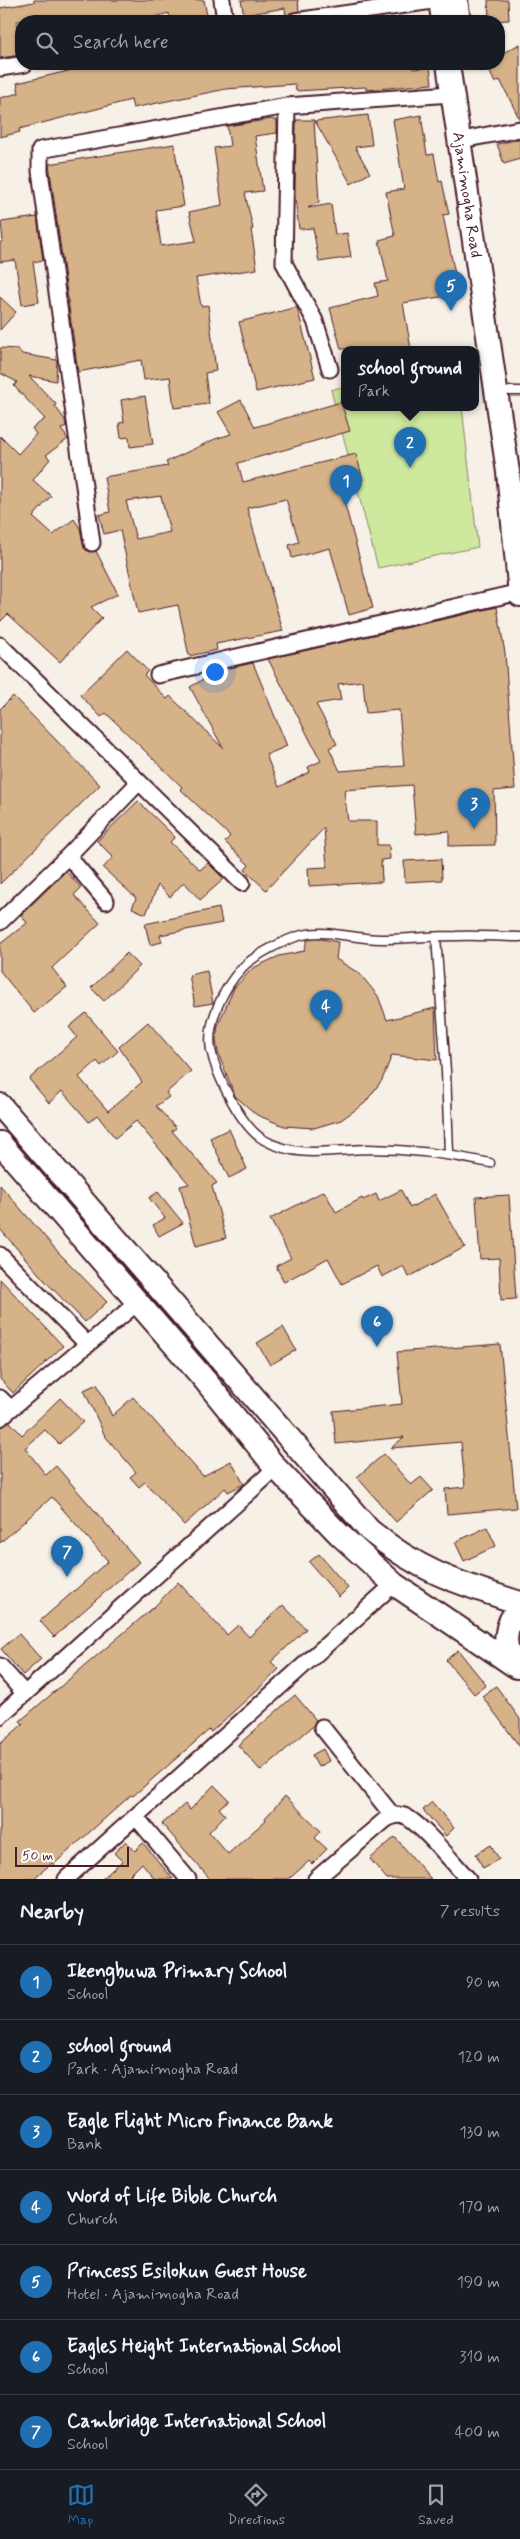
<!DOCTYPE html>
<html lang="en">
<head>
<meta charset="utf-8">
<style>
  :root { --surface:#171b24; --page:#20242c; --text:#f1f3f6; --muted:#9ea1a6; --line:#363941; --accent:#1f6fb2 }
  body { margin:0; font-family:Mynerve,sans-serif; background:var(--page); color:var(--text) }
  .scale { position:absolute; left:15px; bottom:12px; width:114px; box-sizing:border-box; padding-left:5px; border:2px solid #4a1f2b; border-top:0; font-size:14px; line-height:18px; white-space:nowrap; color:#4a1f2b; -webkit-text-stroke:4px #fff; paint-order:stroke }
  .you { position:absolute; left:214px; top:671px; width:18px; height:18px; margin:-12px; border:4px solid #fff; border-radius:50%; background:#1a73e8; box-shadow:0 0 0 8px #1a73e833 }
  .badge { display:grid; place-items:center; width:32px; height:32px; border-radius:50%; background:var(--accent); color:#fff; font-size:16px; font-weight:700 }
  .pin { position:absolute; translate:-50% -41px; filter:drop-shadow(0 1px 2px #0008) }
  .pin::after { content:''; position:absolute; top:26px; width:18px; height:15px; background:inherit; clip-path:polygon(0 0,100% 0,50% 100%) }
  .popup { position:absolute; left:341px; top:346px; width:138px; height:65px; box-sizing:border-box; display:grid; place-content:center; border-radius:10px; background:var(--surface); filter:drop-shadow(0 1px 4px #0005); font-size:16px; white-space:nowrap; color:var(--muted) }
  .popup b { font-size:19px; color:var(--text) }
  .popup::after { content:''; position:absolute; left:50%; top:100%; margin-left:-10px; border:10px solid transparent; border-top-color:var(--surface) }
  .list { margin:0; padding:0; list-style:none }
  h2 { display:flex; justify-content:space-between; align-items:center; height:65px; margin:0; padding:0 20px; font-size:21px }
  h2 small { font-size:16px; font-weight:400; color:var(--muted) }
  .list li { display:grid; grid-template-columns:32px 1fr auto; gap:15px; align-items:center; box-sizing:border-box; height:75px; padding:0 20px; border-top:1px solid var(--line) }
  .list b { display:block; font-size:19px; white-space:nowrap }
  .list p { margin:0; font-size:16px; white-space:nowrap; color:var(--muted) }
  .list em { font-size:16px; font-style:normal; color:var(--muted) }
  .icon { flex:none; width:28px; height:28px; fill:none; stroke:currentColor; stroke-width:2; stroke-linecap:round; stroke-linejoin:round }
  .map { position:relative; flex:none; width:520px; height:1879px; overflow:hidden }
  .search { position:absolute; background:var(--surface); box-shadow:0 1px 4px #0004; left:15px; right:15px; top:15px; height:55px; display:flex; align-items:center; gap:12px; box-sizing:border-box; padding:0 18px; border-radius:20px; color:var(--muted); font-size:19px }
  .sheet { height:590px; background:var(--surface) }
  nav { display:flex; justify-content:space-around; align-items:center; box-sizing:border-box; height:70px; border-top:1px solid var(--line); background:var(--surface); font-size:14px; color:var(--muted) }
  nav a { display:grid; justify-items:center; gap:2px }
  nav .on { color:var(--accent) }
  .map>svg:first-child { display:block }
</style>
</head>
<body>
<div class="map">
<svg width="520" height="1879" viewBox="0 0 520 1879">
  <rect width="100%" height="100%" fill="#f7f0e7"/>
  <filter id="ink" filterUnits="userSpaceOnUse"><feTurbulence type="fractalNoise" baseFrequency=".02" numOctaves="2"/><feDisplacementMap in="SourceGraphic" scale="10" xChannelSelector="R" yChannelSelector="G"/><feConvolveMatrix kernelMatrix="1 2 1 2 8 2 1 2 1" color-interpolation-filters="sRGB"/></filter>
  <g filter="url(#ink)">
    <!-- green -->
    <path fill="#cee89e" stroke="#8c8464" d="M345,386V407H462L478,547L378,568L331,390Z"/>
    <!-- building -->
    <path fill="#d5b287" stroke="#4a1f2b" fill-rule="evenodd" d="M34,0H204L208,21H170L169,13L141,21H17L21,55L0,58V8L34,2Z
      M241,0H298L299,11L290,13L286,17L285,8L244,15Z
      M488,0H508L509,20L489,21Z
      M520,44V120L500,80L495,83L486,64H499V55Z
      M98,64H413V69L430,67L432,84L366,90V87L296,91L295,84L226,89L133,108L131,100L19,129L20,132L0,137V98L19,93L17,83Z
      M368,115L372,145L355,147L370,173L351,184L315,121Z
      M421,115L427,155L434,154L439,182L442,181L449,214L443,215L459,294L403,303L411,349H341L330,308L378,296L375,283L388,281L379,240L395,236L386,192L404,189L393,120Z
      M272,119L277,121V133L255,136L263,191L245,193L253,229H251L257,269L196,278L201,306L208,305L216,371L205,373L209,404L174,408L170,377L144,380L141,360L78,372L49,164L174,144L184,206L156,210L161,246L196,241L189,212L222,205L214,148L230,146L227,126Z
      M296,120H314L319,202L308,208L331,204L335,235L347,233L351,257L319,262L313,228L299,229L295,197Z
      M520,139V159L504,164L497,144Z
      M37,217L43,260L33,262L39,302L22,305L15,260L0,262V242H3L1,222Z
      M0,297L16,312L0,330Z
      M297,307L315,378L256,392L239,322Z
      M0,348L18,349L22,354L57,360L56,381L29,376L56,404L55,406L65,420L66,426L61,429L68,439L46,455L50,459L33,480L51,496L33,517L53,535L74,519L80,528L84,548L89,552L96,551L118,594L91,607L102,618L60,662L8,614L0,622V436L18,454L36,434L32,428L45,419L14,386L17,382L0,373Z
      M145,396L153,444L130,447L129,437L121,438L119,423L124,422L121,400Z
      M241,400L255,427L341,402L350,431L238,463L243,482L356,454L363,480L340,486L373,608L349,615L330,548L292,558L289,545L299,542L286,499L247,508L283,631L216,644L217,650L189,656L178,605L138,613L120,530L104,534L99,515L110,512L104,477L168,466L166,462L215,439L231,434L218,412ZM161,496L170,532L136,539L126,501Z
      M497,607L505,653L515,789L494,791L495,845L449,846V831L416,834L412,785L344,790L348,821H377V845H389L390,859L381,860L382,882L309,886L308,868L327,867L324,828L266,890L245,870L249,865L225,842L230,836L180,789L182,787L106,713L101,717L80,695L127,649L148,671L144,675L167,699L170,696L223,748L190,687L220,670L253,663L287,746L266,755L279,787L310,772L308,767L321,761L268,659ZM363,681L366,713L399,710L404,766L340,771L329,748L337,744L316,704L341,700L338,684Z
      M13,696L100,785L0,884V709Z
      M138,801L175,837L170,842L200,870L208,863L224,879L200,900L184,882L170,897L158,885L146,914L132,908L136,898L103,868L113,857L97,841Z
      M441,859L442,880L405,882L404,861Z
      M66,871L81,888L74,895L100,923L52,968L67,987L34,1013L0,971V944L27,923L21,915Z
      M219,908L222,923L160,935L162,942L150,945L145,924Z
      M321,939L338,942L336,959L360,974L378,996L387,1020L435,1008L437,1060L392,1055L382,1080L365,1103L341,1120L314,1128L284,1126L257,1115L235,1096L218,1053L216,1040L218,1025L234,988L253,968L279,956L304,951L307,940Z
      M127,953L140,966L104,1001L91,988Z
      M207,971L213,1003L195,1006L189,975Z
      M86,1013L118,1051L101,1066L97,1061L79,1077L108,1111L142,1082L119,1047L148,1022L191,1071L166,1093L169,1097L156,1106L176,1128L172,1131L217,1183L212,1186L226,1238L196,1246L180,1186L189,1184L136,1121L115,1138L97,1115L89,1122L62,1091L49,1103L29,1079L77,1037L69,1027Z
      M229,1129L247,1169L229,1178L210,1138Z
      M0,1185L59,1253L107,1302L85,1322L45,1281L0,1229Z
      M401,1190L410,1208L435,1194L465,1247L409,1277L403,1266L382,1277L377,1266L342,1284L328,1258L284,1282L276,1266L291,1258L270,1219L324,1191L336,1212L362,1198L363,1200L376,1194L379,1201Z
      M158,1192L183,1223L159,1236L153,1225L165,1218L149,1198Z
      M509,1195L516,1299L501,1300L499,1258L480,1259L476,1197Z
      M0,1279L63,1346L13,1393L0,1379Z
      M283,1327L296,1350L270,1365L257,1343Z
      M500,1344L516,1508L447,1514L445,1489L465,1487L461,1442L391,1448L404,1437L336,1444L333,1411L402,1404L397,1352Z
      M97,1384L112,1416L133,1397L203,1476L231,1461L244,1484L228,1492L225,1488L184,1525L145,1482L139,1487L130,1477L136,1472L105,1436L84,1390Z
      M60,1398L83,1422L59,1444L45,1430L25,1448L46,1475L56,1466L139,1562L54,1637L40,1621L108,1561L52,1497L0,1543V1427L10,1422L22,1435Z
      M384,1454L411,1485L421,1477L433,1490L396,1522L357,1477Z
      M487,1527L496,1546L464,1561L455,1542Z
      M319,1554L348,1588L339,1597L309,1562Z
      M178,1582L227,1635L238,1625L249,1637L283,1605L306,1629L271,1662L279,1669L268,1680L211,1732L209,1730L133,1796L131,1795L53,1865L52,1863L33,1879H0V1744L23,1724L20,1721L154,1607Z
      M19,1634L41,1659L23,1675L1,1649Z
      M458,1650L486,1685L474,1694L446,1660Z
      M496,1686L520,1719V1747L482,1696Z
      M295,1695L316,1720L313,1726L261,1771L238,1745Z
      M323,1749L329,1761L318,1767L312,1755Z
      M214,1785L229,1800L219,1808L225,1815L209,1832L228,1854L266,1820L265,1818L285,1796L321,1831L315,1838L327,1849L312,1864L309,1861L289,1879H210L162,1824L185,1804L190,1810Z
      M432,1802L454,1828L446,1836L423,1810Z
      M395,1837L431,1879H387L370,1859Z
      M126,1841L135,1851L143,1843L173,1879H155L142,1863L126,1879H102L122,1861L114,1853Z
      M491,1845L499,1859L483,1868L476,1854Z"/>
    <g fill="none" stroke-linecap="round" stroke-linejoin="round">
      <!-- lane casing -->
      <g stroke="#4a1f2b" stroke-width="11">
        <path id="lane" d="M510,391H520
          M436,937L446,1071L449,1153
          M490,1163C450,1154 409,1149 367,1149C330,1150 298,1159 264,1140C241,1127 216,1075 211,1050C206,1023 224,987 242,968C253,956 286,939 302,935C328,929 354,939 380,939C406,939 431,936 456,936C477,935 499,937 520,937"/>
      </g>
      <!-- street casing -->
      <g stroke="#4a1f2b" stroke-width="19">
        <path id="street" d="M222,0L225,21
          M295,21L439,0
          M0,68L25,64
          M287,106L284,263L315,321L330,369
          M472,138L520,129
          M92,543L40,171V150L287,106L451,94
          M0,645L242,883
          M158,675L520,592
          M68,856L106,901
          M0,922L68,856L139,782
          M0,1255L88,1345
          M0,1398L11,1409
          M0,1418L138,1302
          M0,1666L25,1694
          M0,1716L276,1468
          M322,1727L393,1816
          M136,1817L188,1879
          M66,1879L394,1584
          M316,1879L385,1820C390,1817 397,1814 404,1816C420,1822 455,1865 468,1879"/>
      </g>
      <!-- secondary casing -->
      <g stroke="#4a1f2b" stroke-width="26">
        <g id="secondary">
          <path d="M440,0L443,21"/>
          <path d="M456,0L459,21"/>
          <path id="s1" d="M448,64L508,472L520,595"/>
          <path d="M0,1105L369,1530C420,1572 458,1583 520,1603"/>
          <path d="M0,1143L204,1379L276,1468L339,1534L394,1584L515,1666"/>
          <path d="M517,1667C500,1647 505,1624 520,1605"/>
        </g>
      </g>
      <!-- lane -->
      <use href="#lane" stroke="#fff" stroke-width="8"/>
      <!-- street -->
      <use href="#street" stroke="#fff" stroke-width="15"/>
      <!-- secondary -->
      <use href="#secondary" stroke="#fff" stroke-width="22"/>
    </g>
  </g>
  <g text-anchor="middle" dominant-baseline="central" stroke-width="5" stroke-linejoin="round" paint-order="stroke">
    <!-- street labels -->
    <g font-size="16" fill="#4a1f2b" stroke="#fff">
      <text stroke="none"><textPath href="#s1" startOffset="132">Ajamimogha Road</textPath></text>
    </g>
  </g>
</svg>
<div class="scale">50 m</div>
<div class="you"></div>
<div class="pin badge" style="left:346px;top:506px">1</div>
<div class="pin badge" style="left:410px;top:468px">2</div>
<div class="popup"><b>school ground</b>Park</div>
<div class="pin badge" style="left:474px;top:829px">3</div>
<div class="pin badge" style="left:326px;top:1031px">4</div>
<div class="pin badge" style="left:451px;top:311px">5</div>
<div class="pin badge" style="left:377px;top:1347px">6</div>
<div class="pin badge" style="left:67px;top:1577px">7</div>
<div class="search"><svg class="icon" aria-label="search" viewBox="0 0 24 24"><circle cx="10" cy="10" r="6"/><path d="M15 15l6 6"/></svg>Search here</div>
</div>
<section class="sheet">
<h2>Nearby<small>7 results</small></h2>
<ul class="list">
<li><span class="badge">1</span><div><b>Ikengbuwa Primary School</b><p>School</p></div><em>90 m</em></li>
<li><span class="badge">2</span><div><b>school ground</b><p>Park · Ajamimogha Road</p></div><em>120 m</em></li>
<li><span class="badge">3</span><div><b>Eagle Flight Micro Finance Bank</b><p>Bank</p></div><em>130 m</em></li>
<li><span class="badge">4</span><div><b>Word of Life Bible Church</b><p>Church</p></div><em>170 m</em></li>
<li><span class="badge">5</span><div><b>Princess Esilokun Guest House</b><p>Hotel · Ajamimogha Road</p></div><em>190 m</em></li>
<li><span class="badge">6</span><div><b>Eagles Height International School</b><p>School</p></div><em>310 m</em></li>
<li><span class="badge">7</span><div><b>Cambridge International School</b><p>School</p></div><em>400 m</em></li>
</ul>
</section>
<nav>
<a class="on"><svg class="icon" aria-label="map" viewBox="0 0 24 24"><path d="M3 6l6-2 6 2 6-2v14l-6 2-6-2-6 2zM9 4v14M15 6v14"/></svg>Map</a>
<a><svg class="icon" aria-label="directions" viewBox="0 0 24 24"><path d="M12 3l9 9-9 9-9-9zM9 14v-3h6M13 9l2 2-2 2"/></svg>Directions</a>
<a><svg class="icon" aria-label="saved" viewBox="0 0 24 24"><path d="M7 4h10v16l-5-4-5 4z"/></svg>Saved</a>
</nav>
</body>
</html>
